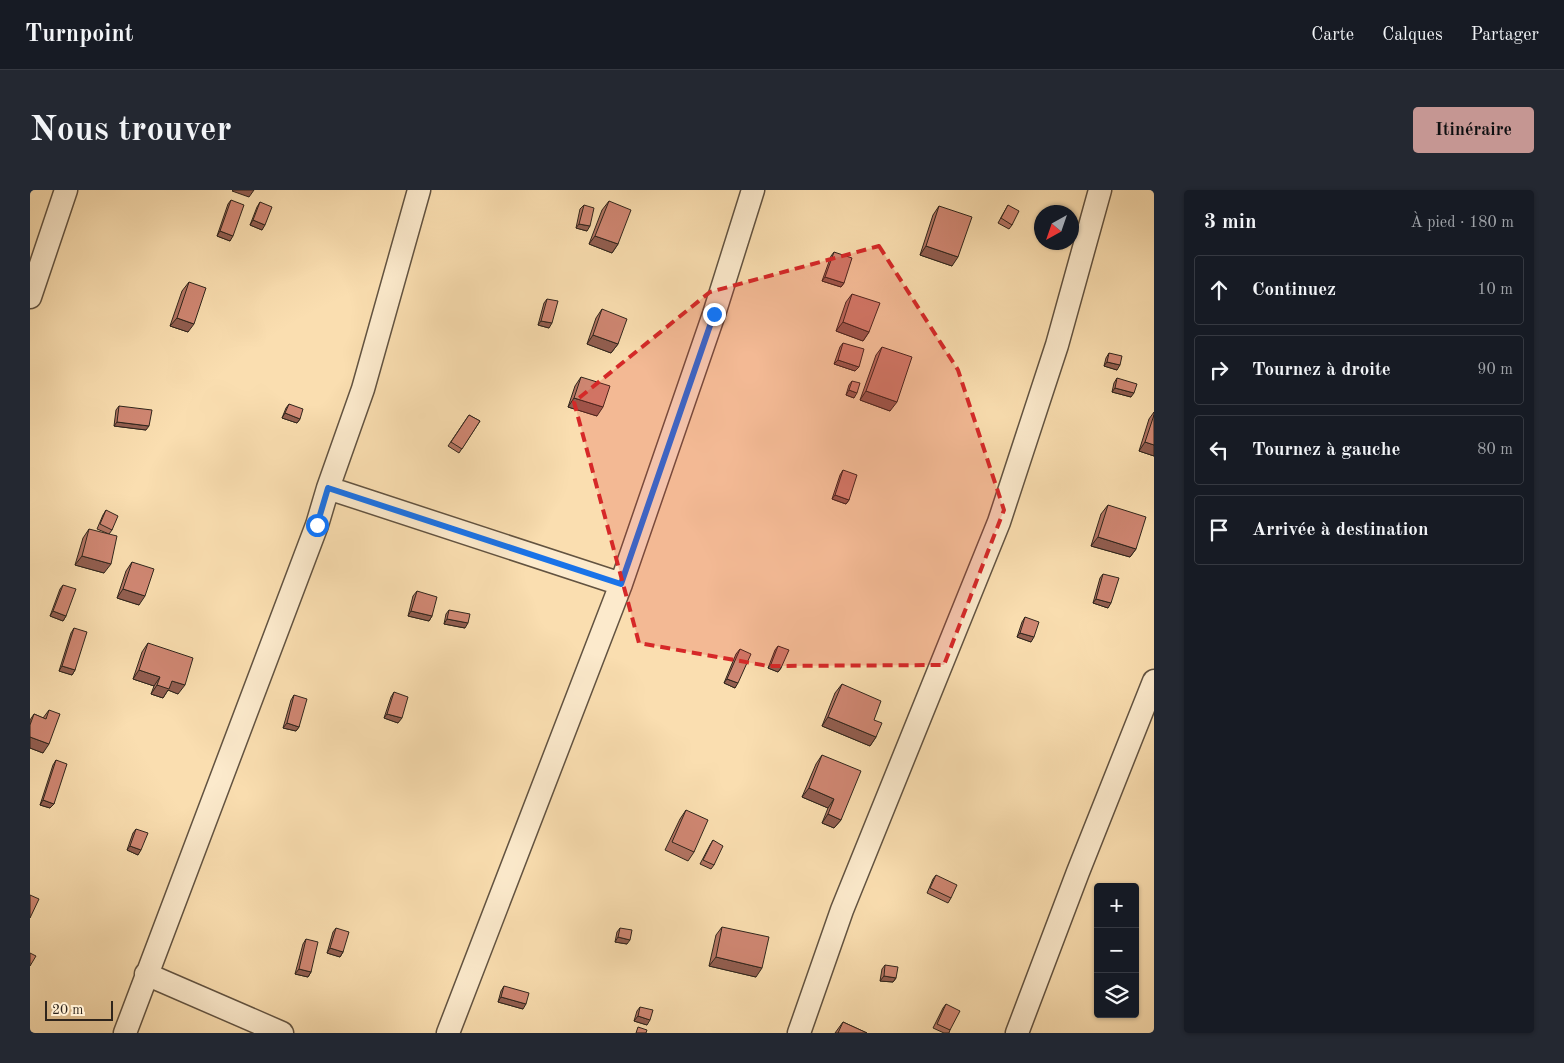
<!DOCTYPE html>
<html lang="fr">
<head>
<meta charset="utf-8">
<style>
  :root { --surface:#171b24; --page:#242831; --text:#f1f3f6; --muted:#9ea1a6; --line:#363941; --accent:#c59692 }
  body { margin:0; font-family:"Old Standard TT",serif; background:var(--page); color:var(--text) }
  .controls { position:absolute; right:15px; bottom:15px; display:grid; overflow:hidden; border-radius:5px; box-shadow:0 1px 4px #0004 }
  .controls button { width:45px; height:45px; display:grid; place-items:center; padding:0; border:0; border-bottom:1px solid var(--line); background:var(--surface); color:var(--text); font:25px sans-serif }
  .compass { position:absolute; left:1004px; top:15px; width:45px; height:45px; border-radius:50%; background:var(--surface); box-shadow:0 1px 4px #0004; rotate:220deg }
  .scale { position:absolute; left:15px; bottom:12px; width:68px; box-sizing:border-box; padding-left:5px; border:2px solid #2f251c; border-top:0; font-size:14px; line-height:18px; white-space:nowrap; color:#2f251c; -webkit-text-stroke:4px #fceacc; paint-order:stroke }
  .stop { position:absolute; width:15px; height:15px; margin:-11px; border:4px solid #1a73e8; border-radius:50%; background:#fff }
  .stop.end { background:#1a73e8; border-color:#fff; box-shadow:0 1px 5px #0008 }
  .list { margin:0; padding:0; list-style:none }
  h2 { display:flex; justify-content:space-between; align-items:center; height:65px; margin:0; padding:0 20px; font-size:21px }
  h2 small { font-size:16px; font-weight:400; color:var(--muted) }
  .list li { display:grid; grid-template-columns:32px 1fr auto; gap:15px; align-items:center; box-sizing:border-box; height:70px; margin:0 10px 10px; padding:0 10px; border:1px solid var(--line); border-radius:5px }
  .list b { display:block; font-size:19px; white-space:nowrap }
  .list em { font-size:16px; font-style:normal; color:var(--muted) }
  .icon { flex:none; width:28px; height:28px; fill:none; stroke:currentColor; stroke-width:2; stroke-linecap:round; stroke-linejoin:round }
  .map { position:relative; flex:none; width:1124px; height:843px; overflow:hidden; border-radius:5px }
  header { display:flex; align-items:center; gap:30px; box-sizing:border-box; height:70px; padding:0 25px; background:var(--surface); border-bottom:1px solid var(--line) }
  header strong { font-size:24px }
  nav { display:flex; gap:28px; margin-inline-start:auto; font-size:18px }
  .intro { display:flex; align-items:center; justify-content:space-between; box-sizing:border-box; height:120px; padding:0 30px }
  h1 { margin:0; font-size:35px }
  .button { padding:12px 22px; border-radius:5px; background:var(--accent); color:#111; font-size:18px; font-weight:700 }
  main { display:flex; gap:30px; padding:0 30px }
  aside { flex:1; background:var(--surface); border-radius:5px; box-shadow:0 1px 4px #0004 }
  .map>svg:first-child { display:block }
</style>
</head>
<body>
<header>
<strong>Turnpoint</strong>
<nav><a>Carte</a><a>Calques</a><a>Partager</a></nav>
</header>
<div class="intro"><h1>Nous trouver</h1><a class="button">Itinéraire</a></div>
<main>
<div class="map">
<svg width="1124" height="843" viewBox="0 0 1124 843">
  <rect width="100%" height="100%" fill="#fadeb0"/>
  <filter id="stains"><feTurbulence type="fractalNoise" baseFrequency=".004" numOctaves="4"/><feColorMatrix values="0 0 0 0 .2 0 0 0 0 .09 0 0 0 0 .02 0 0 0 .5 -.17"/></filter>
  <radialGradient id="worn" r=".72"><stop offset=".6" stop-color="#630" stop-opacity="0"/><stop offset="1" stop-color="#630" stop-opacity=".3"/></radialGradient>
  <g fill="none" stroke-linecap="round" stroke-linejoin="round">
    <!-- minor casing -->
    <g stroke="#625341" stroke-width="25">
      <path id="minor" d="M0,107L36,0
        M298,298L591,394
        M116,784L252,843
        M95,843L287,335L298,298L333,199L389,0
        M418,843L591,394L684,124L723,0
        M769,843L812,720L969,332L1027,155L1070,0
        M987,843L1048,682L1124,491"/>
    </g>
    <!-- minor -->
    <use href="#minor" stroke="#fceacc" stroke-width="22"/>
  </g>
  <!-- wall -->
  <path fill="#b37463" stroke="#2f251c" d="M201,10L200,51L187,46L198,14Z
    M579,11L588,54L582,63L559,54L572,20Z
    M230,12L232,40L220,35L227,17Z
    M554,15L557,41L546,38L550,19Z
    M978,15L982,35L979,39L968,33Z
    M909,16L922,76L890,65L903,25Z
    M804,62L814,93L811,97L792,91L801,66Z
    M159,92L158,142L140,136L152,101Z
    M822,104L839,142L833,151L806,141L816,112Z
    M517,109L519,138L508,135L514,113Z
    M572,119L588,154L581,163L557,154L566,128Z
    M813,153L825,181L804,174L810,157Z
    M852,157L860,221L830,210L846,165Z
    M1079,163L1087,180L1074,176L1076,168Z
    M551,187L567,226L538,217L545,196Z
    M1087,188L1101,207L1082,202L1084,193Z
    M822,191L824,208L816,205L819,195Z
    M259,214L270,229L267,233L252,228L256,218Z
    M89,216L116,240L84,236L86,220Z
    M1124,222V266L1109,261L1119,229Z
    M439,225L450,231L429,263L418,256Z
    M813,280L819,310L816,314L802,309L810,285Z
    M1078,315L1106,359L1100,367L1061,356L1071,324Z
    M76,320L82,340L79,344L67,339L73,325Z
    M59,339L74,383L45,375L53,348Z
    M102,372L109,415L87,408L96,381Z
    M1073,384L1078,418L1063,413L1070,388Z
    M33,395L36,426L33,431L20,426L30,399Z
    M387,401L402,426L399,431L378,426L383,406Z
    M419,420L435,438L414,434L416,424Z
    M995,427L1001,452L987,447L992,432Z
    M44,438L45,480L42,485L29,481L41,443Z
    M118,453L148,504L138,500L133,508L121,504L124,496L103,489L112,462Z
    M748,456L751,478L748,482L738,478L745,460Z
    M710,459L705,498L694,493L706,464Z
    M812,494L844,530L846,547L840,556L792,536L805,503Z
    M364,502L368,533L354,528L361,507Z
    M264,505L269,537L266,541L253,538L261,510Z
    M19,520L13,563L0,558V530L4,524L13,528Z
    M792,565L811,630L804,638L792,633L798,618L772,607L786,574Z
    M26,570L24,614L20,618L10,615L23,575Z
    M656,620L664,662L658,671L635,660L650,629Z
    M106,639L108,665L97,660L103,643Z
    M683,650L684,675L681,679L670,674L680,655Z
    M906,685L921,708L918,713L897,703L903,689Z
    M692,737L726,787L679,776L686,745Z
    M306,738L313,762L310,767L297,763L303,742Z
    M590,738L597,754L585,752L587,742Z
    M276,749L281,782L278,787L265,784L273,754Z
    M855,775L866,788L863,792L850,791L852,779Z
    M474,796L493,819L468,812L471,801Z
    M916,814L920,840L919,843H914L903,838L913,818Z
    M610,817L617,835L604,831L607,821Z
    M813,832L837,843H805Z"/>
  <!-- shaded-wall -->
  <path fill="#925e50" stroke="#2f251c" d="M203,0H224L219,7L202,1Z
    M223,30L235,35L232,40L220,35Z
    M549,34L560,36L557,41L546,38Z
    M190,41L203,46L200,51L187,46Z
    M565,46L588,54L582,63L559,54Z
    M896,56L928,67L922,76L890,65Z
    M795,87L814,93L811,97L792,91Z
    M147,128L164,134L158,142L140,136Z
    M511,131L522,133L519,138L508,135Z
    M813,132L839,142L833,151L806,141Z
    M563,145L588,154L581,163L557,154Z
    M808,170L829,177L825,181L804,174Z
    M1077,172L1090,175L1087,180L1074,176Z
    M1085,198L1104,203L1101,207L1082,202Z
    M819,200L827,203L824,208L816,205Z
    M836,201L867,212L860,221L830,210Z
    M544,208L573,217L567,226L538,217Z
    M255,223L270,229L267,233L252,228Z
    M87,232L119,236L116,240L84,236Z
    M1115,252L1124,255V266L1109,261Z
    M805,305L819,310L816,314L802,309Z
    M1068,347L1106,359L1100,367L1061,356Z
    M52,366L81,374L74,383L45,375Z
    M93,399L115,406L109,415L87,408Z
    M1066,409L1081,413L1078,418L1063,413Z
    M23,421L36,426L33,431L20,426Z
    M381,421L402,426L399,431L378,426Z
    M417,429L438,433L435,438L414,434Z
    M990,443L1004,447L1001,452L987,447Z
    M741,474L751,478L748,482L738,478Z
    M32,476L45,480L42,485L29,481Z
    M109,480L130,487L124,496L103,489Z
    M697,489L708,493L705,498L694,493Z
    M142,491L155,495L148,504L138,500L133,508L121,504L127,495Z
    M357,524L372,528L368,533L354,528Z
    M798,527L846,547L840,556L792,536Z
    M257,533L269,537L266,541L253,538Z
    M0,547L19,554L13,563L0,558Z
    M779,598L804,609L798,618L772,607Z
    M13,610L24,614L20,618L10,615Z
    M798,624L811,630L804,638L792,633Z
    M100,656L111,660L108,665L97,660Z
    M588,747L600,750L597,754L585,752Z
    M300,758L313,762L310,767L297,763Z
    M686,767L732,778L726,787L679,776Z
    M269,779L281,782L278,787L265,784Z
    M854,786L866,788L863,792L850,791Z
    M471,807L496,814L493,819L468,812Z
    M608,826L620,830L617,835L604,831Z"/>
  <!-- building -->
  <path fill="#d08773" stroke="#2f251c" d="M201,10L214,15L203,46L190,41Z
    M579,11L601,20L588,54L565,46Z
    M230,12L242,17L235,35L223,30Z
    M554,15L564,18L560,36L549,34Z
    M978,15L989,21L982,35L971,28Z
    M909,16L942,27L928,67L896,56Z
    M804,62L822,68L814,93L795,87Z
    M159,92L176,98L164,134L147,128Z
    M822,104L850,113L839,142L813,132Z
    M517,109L528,111L522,133L511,131Z
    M572,119L597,129L588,154L563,145Z
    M813,153L834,159L829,177L808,170Z
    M852,157L882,167L867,212L836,201Z
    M1079,163L1092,166L1090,175L1077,172Z
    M551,187L580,196L573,217L544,208Z
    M1087,188L1107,194L1104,203L1085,198Z
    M822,191L830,193L827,203L819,200Z
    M259,214L273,219L270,229L255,223Z
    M89,216L122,220L119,236L87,232Z
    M439,225L450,231L432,259L421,252Z
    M1124,225V255L1115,252Z
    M813,280L827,285L819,310L805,305Z
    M1078,315L1116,327L1106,359L1068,347Z
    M76,320L88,326L82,340L70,334Z
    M59,339L87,346L81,374L52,366Z
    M102,372L124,379L115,406L93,399Z
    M1073,384L1089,388L1081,413L1066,409Z
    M33,395L46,399L36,426L23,421Z
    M387,401L407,407L402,426L381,421Z
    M419,420L440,424L438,433L417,429Z
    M995,427L1009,432L1004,447L990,443Z
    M44,438L57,442L45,480L32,476Z
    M118,453L163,468L155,495L142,491L139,499L127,495L130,487L109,480Z
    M748,456L759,460L751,478L741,474Z
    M710,459L721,464L708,493L697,489Z
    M812,494L851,511L844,530L852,533L846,547L798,527Z
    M364,502L378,507L372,528L357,524Z
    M264,505L277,509L269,537L257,533Z
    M19,520L30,524L19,554L0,547V535L4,524L16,529Z
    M792,565L831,581L811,630L798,624L804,609L779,598Z
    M26,570L37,574L24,614L13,610Z
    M656,620L678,630L664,662L642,652Z
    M106,639L118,643L111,660L100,656Z
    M683,650L693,656L684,675L673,670Z
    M906,685L927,695L921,708L900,698Z
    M0,705L9,709L0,728Z
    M692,737L739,747L732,778L686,767Z
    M306,738L319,742L313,762L300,758Z
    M590,738L602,740L600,750L588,747Z
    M276,749L288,752L281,782L269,779Z
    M0,763L6,766L0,776Z
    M855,775L868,777L866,788L854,786Z
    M474,796L499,803L496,814L471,807Z
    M916,814L930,821L920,840L907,834Z
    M610,817L623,820L620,830L608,826Z
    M813,832L837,843H808Z
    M608,837L617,840L616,843H606Z"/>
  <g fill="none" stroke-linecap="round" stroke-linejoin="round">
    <!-- route -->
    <path stroke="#1a73e8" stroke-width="6" d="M287,335L298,298L591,394L684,124"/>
  </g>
  <!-- marked area -->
  <path fill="#d62828" fill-opacity="0.2" stroke="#d62828" stroke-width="4" stroke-dasharray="10 6" stroke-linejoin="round" d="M849,56L928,180L974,320L914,475L738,476L609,453L544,212L680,102Z"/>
  <rect width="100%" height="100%" filter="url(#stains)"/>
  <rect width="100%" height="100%" fill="url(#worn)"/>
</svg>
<div class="controls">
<button>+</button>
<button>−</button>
<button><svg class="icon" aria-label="layers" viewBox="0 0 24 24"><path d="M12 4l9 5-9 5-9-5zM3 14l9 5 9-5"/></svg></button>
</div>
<svg class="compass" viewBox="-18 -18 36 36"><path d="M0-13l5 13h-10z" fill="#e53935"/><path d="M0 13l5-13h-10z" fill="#9ea1a6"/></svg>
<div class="scale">20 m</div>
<div class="stop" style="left:287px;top:335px"></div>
<div class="stop end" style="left:684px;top:124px"></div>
</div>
<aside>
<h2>3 min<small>À pied · 180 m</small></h2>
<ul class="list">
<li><svg class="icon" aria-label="ahead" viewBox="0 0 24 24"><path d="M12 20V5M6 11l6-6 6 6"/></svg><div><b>Continuez</b></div><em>10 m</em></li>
<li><svg class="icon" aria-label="right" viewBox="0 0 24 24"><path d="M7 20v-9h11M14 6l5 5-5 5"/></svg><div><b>Tournez à droite</b></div><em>90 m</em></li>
<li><svg class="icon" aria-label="left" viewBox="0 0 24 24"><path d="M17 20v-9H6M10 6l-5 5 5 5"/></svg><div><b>Tournez à gauche</b></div><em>80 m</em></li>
<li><svg class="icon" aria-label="arrive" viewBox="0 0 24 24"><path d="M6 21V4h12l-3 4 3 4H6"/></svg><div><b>Arrivée à destination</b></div></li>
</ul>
</aside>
</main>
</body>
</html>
